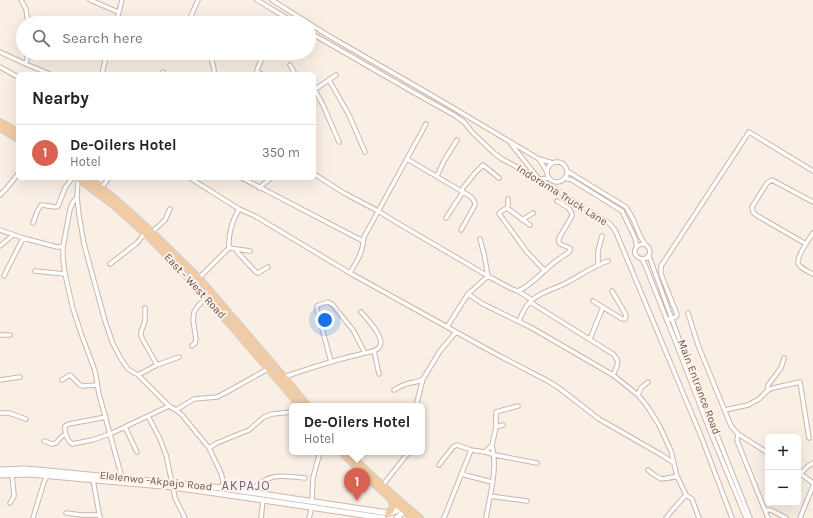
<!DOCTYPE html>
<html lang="en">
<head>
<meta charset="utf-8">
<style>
  :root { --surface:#fff; --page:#f6f6f6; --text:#202124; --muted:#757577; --line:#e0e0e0; --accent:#da6253 }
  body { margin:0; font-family:Karla,sans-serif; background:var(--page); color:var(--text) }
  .controls { position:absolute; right:12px; bottom:12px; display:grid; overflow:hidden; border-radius:6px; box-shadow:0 4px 16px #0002 }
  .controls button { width:36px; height:36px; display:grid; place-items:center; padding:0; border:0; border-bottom:1px solid var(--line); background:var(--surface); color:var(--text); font:20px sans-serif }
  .you { position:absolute; left:325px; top:320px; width:14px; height:14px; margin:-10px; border:3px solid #fff; border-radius:50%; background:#1a73e8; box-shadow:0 0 0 6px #1a73e833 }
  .badge { display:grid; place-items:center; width:26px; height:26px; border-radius:50%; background:var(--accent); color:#fff; font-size:13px; font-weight:700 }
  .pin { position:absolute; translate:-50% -33px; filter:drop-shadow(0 1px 2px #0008) }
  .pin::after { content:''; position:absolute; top:21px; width:14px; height:12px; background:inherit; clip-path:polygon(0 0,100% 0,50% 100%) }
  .popup { position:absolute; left:289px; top:403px; width:136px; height:52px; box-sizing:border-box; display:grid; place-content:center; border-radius:6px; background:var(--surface); filter:drop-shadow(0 1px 3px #0005); font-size:13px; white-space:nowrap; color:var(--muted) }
  .popup b { font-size:15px; color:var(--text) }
  .popup::after { content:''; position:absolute; left:50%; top:100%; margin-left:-8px; border:8px solid transparent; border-top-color:var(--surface) }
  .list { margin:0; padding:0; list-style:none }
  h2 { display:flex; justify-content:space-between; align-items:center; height:52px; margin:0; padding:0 16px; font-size:17px }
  h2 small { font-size:13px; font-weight:400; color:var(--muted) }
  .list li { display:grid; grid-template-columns:26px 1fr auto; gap:12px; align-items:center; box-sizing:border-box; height:56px; padding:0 16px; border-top:1px solid var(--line) }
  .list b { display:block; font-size:15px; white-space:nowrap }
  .list p { margin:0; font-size:13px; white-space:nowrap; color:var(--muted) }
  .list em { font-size:13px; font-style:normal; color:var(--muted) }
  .icon { flex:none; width:22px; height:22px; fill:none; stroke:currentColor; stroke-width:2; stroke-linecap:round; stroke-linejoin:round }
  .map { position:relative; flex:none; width:813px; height:518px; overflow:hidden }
  .search { position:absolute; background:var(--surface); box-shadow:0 4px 16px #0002; left:16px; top:16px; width:300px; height:44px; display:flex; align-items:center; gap:10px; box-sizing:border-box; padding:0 14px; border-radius:22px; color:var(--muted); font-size:15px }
  .panel { position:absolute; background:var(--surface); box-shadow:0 4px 16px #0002; left:16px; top:72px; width:300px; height:108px; border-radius:6px }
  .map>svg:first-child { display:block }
</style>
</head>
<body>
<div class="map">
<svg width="813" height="518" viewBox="0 0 813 518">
  <rect width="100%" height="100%" fill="#faefe4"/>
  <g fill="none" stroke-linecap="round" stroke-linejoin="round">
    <!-- street casing -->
    <g stroke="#cab6ab" stroke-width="5.5">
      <path id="street" d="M21,0L26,9L28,23
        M90,0L118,12
        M257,0L295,23
        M272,0L329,36L445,103L539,159L553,163
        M117,19L124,20L129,23
        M116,23L122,0
        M189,23L191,16L198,0
        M309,32L413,92L454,115L464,122L473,133L494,153L502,159L539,179L596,215L609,223L615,230L701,436L732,518
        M0,52L28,65L50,74
        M210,53L214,69V74
        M26,64L28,53
        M290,65L295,74
        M0,67L18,77
        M102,74L107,53
        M163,74V72
        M262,74L257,72V70L264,53
        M329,80L349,115L365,152
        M314,90L336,75
        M315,90L323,105L339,142
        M511,144L539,179L549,178
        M407,159L463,192C468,195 475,198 475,205L461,230
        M539,159L547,172
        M547 172a10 10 0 1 1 20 0a10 10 0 1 1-20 0Z
        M567,171L626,207L633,219L640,236L645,244
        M314,174L344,193L378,211L401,225L488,276L510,288L515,290L518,291L532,300
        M437,176L444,161L457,140
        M190,178L239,209L255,216L350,273L494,353L546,380L559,388L599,419L660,454L674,463
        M242,178L363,241
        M564,178L572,180L622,211L635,238L637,247
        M78,179L77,197L79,215L84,244L105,321L113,344L121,359L128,369L138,375L169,406L176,410L182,415L209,448L221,473L223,481L222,488
        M101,188L109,178
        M259,188L271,178
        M0,195L6,189L18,174
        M77,197L73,202L70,209L63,247V259L65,274L73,309L82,336L95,371L99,394L122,478
        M507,208L505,209L499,213L500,215L527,252L545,271
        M507,208L530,225
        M507,208L508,206V199
        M446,218L463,192L462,190L463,188L475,173L483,165L499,178
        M522,220L533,213
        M33,223L37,212L41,205L56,207L58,206L65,188L72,178
        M0,230L23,238L57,247H63
        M152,232L165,220L170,209
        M813,233C809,239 794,260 799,265C802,269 809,272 813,274
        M480,239L484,254L488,276
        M806,244L756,215L753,212L752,207L767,183L772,180L813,202
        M0,246L13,235
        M229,248L250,251
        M236,249L238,253L256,272L258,273L268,267
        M649,256L682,347L750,518
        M642,259L647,258L650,252L649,248L645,244C633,244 631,256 642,259L645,265L678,348L710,431L746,518
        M110,264L137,243L145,233
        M598,264V251L602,236
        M35,271L65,274
        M350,273L359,257L362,249L364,237L426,124
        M4,276C10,263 17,251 23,238
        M199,278L229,248C228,233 232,221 239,209
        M518,291C531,286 545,269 556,261C560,258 565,255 569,252L570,250V248L560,244L559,242V238L572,216C572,208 563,205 557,201
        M468,294L483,304L532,328L613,375L638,395L647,406L659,425L671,451L677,476L686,495L692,499L699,518
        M593,301L622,319H625L626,315L612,291
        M530,302L613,354C621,362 617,366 613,375
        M145,308V321L141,332V336L144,342L157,365
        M688,313L698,345L731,426L738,434L768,453
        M667,320L676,317L677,315L676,312L661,274V266L749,132L813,171
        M519,321C522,313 526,305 532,300C542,291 555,289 566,283C580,276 593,266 608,261
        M447,327L468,294L488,276
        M0,335H10
        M590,339L603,307
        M192,346L195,343L196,339L193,320L194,312L198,306L207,297
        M374,351L379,374
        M331,362L317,309V306L319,305L328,302L332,304L353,330L365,353
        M138,375L157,365L179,357
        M284,377C310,368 335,360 361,354C367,352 377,352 380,346C385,337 366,318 361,312
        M0,380L20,377
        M62,380L70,375L80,385L83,386L97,385
        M394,390C399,387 405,384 410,383C415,382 419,382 423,379L440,351L456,332
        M768,390V385L781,368L784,358
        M638,395L641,388L648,382
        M416,406L423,379
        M176,410L194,399L217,397L225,393L268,369
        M725,410L748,405L759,399L768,390L773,388L800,382L809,438
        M0,413H9L26,419
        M148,416L160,439L166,455L172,483
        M106,417L69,424L65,426C64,432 67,440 72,444L92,440L110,434L169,406
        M125,427L137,452
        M496,427V412L518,406
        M738,434L737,440L738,443L768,518
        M44,441L52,444L56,443C59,439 61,436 66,434
        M209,448L217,443L249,430L264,417L272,414L292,412
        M485,452L492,445L496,427L503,425
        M439,465L453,447L457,445L471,450L485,452L495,455L537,463
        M648,470C661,481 661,480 677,476
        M798,472L813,483
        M461,474L492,482
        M800,474L808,466L813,463
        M93,480L100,518
        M382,486L409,452
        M173,487L175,498L185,518
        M250,492C267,473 281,475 305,478
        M490,496L527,501
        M312,502L313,478L320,452
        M10,503L14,496L12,474
        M766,510H771L786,518
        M66,513L81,515H99
        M33,518L44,482L48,474
        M261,518L263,500
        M309,518L312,507
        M444,518L471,450
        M486,518C490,495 498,468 492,445
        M666,518L675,507L686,495
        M800,518L813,486"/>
    </g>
    <!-- secondary casing -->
    <g stroke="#cfb7ac" stroke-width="7">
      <path id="secondary" d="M0,470L25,469L48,471L222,488L388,513L396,511L404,506
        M0,475L30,474L173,487L263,500L383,518
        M397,518L402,513L405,508"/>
    </g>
    <!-- primary casing -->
    <g stroke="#d7cfcd" stroke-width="8">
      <path id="primary" d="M0,122L18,132
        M0,128L18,139
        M77,178L112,204L148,236L194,284L235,330L300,406
        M89,178L114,198L152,232L199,278L284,377L308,406
        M341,452L363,474L412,518
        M348,452C371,476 395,497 420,518
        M388,513C393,509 394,506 391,500"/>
    </g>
    <!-- street -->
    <use href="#street" stroke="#fff" stroke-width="3.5"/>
    <!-- secondary -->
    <use href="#secondary" stroke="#fff" stroke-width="5"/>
    <!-- primary -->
    <use href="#primary" stroke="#f3cba2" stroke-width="5.5"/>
  </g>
  <g text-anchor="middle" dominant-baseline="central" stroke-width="4" stroke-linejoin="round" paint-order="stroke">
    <!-- street labels -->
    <g font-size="11" fill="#70554c" stroke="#fdf3ea">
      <text transform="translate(562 195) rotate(32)">Indorama Truck Lane</text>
      <text transform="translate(195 286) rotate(47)">East - West Road</text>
      <text transform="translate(699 387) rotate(69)">Main Entrance Road</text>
      <text transform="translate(156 481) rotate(6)">Elelenwo -Akpajo Road</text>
    </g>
    <!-- quarter labels -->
    <g font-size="13" letter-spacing="1" fill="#7a648c" stroke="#fdf3ea">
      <text x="246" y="485">AKPAJO</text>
    </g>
  </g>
</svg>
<div class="controls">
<button>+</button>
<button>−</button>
</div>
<div class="you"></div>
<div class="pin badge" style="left:357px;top:501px">1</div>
<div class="popup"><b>De-Oilers Hotel</b>Hotel</div>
<div class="search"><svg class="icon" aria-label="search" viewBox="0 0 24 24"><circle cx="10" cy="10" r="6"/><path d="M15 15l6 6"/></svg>Search here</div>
<section class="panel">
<h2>Nearby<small></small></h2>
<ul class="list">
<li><span class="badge">1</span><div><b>De-Oilers Hotel</b><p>Hotel</p></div><em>350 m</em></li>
</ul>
</section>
</div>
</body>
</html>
